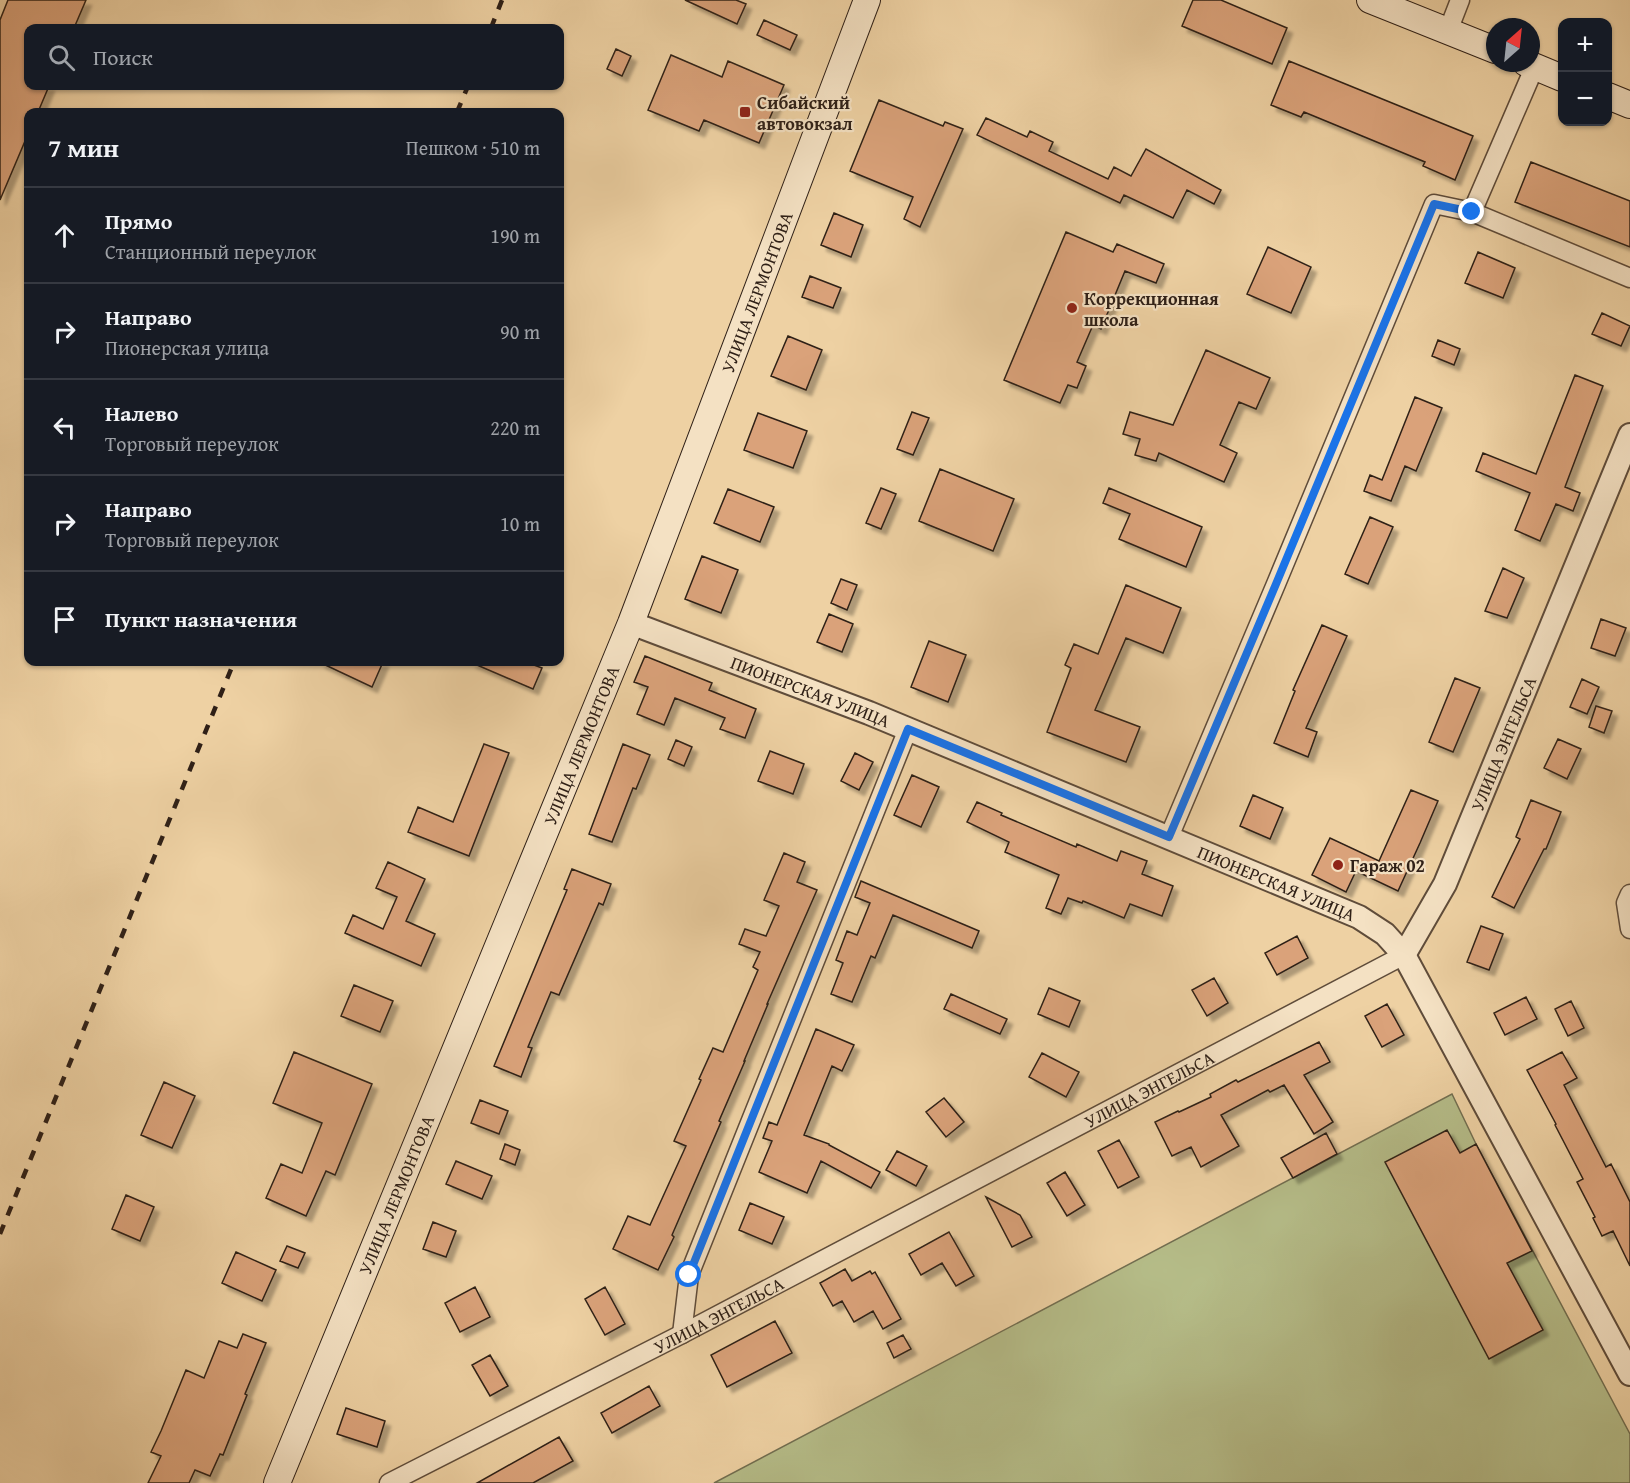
<!DOCTYPE html>
<html lang="ru">
<head>
<meta charset="utf-8">
<style>
  :root { --surface:#171b24; --page:#242831; --text:#f1f3f6; --muted:#9ea1a6; --line:#363941 }
  body { margin:0; font-family:"Gentium Book Plus",serif; background:var(--page); color:var(--text) }
  .controls { position:absolute; right:18px; top:18px; display:grid; overflow:hidden; border-radius:12px; box-shadow:0 2px 4px #0004 }
  .controls button { width:54px; height:54px; display:grid; place-items:center; padding:0; border:0; border-bottom:2px solid var(--line); background:var(--surface); color:var(--text); font:30px sans-serif }
  .compass { position:absolute; left:1486px; top:18px; width:54px; height:54px; border-radius:50%; background:var(--surface); box-shadow:0 2px 4px #0004; rotate:27deg }
  .stop { position:absolute; width:18px; height:18px; margin:-14px; border:4px solid #1a73e8; border-radius:50%; background:#fff }
  .stop.end { background:#1a73e8; border-color:#fff; box-shadow:0 2px 6px #0008 }
  .list { margin:0; padding:0; list-style:none }
  h2 { display:flex; justify-content:space-between; align-items:center; height:78px; margin:0; padding:0 24px; font-size:26px }
  h2 small { font-size:20px; font-weight:400; color:var(--muted) }
  .list li { display:grid; grid-template-columns:39px 1fr auto; gap:18px; align-items:center; box-sizing:border-box; height:96px; padding:0 24px; border-top:2px solid var(--line) }
  .list b { display:block; font-size:22px; white-space:nowrap }
  .list p { margin:0; font-size:20px; white-space:nowrap; color:var(--muted) }
  .list em { font-size:20px; font-style:normal; color:var(--muted) }
  .icon { flex:none; width:33px; height:33px; fill:none; stroke:currentColor; stroke-width:2; stroke-linecap:round; stroke-linejoin:round }
  .map { position:relative; flex:none; width:1630px; height:1483px; overflow:hidden }
  .search { position:absolute; background:var(--surface); box-shadow:0 2px 4px #0004; left:24px; top:24px; width:540px; height:66px; display:flex; align-items:center; gap:15px; box-sizing:border-box; padding:0 21px; border-radius:12px; color:var(--muted); font-size:22px }
  .panel { position:absolute; background:var(--surface); box-shadow:0 2px 4px #0004; left:24px; top:108px; width:540px; height:558px; border-radius:12px }
  .map>svg:first-child { display:block }
</style>
</head>
<body>
<div class="map">
<svg width="1630" height="1483" viewBox="0 0 1630 1483">
  <defs>
    <filter id="shadow"><feDropShadow dx="5.5" dy="5.5" stdDeviation="1.5" flood-color="#0004"/></filter>
  </defs>
  <rect width="100%" height="100%" fill="#eed1a3"/>
  <filter id="stains"><feTurbulence type="fractalNoise" baseFrequency=".00333" numOctaves="4"/><feColorMatrix values="0 0 0 0 .2 0 0 0 0 .09 0 0 0 0 .02 0 0 0 .5 -.17"/></filter>
  <radialGradient id="worn" r=".72"><stop offset=".6" stop-color="#630" stop-opacity="0"/><stop offset="1" stop-color="#630" stop-opacity=".3"/></radialGradient>
  <!-- green -->
  <path fill="#b5bc88" stroke="#726e50" stroke-width="1.5" d="M1452,1094L1476,1144L1630,1434V1483H714Z"/>
  <!-- building -->
  <path fill="#daa27a" stroke="#2f2017" stroke-width="1.5" filter="url(#shadow)" d="M8,0H86L74,28H28V86H49L38,112H28V134L0,200V20Z
    M685,0H736L746,4L737,24Z
    M1193,0H1221L1287,28L1272,64L1182,26Z
    M764,20L797,35L790,50L757,35Z
    M616,49L631,56L622,76L607,69Z
    M671,55L722,77L728,61L784,85L759,143L704,120L699,131L648,110Z
    M1289,61L1473,136L1455,180L1423,166L1425,162L1304,112L1301,117L1271,105Z
    M879,100L943,126L945,122L963,129L920,227L904,219L913,197L850,171Z
    M986,118L1027,137L1030,131L1053,142L1049,151L1108,179L1114,167L1131,176L1146,149L1221,190L1214,204L1187,190L1173,218L1124,195L1120,203L977,135Z
    M1531,162L1630,201V247L1515,202Z
    M834,213L863,225L851,257L821,245Z
    M1066,232L1113,252L1117,244L1164,264L1156,283L1125,271L1101,329L1093,325L1077,362L1086,366L1077,388L1068,385L1060,403L1004,380Z
    M1268,247L1311,267L1291,313L1247,294Z
    M1478,252L1515,268L1503,298L1465,283Z
    M810,276L841,288L833,308L802,297Z
    M1602,313L1630,326L1621,346L1592,334Z
    M788,336L822,350L806,390L771,376Z
    M1438,340L1460,349L1454,365L1432,356Z
    M1206,350L1270,378L1256,409L1239,402L1220,445L1237,453L1224,482L1159,453L1156,461L1135,455L1140,439L1123,434L1130,412L1173,425Z
    M1575,375L1603,386L1565,487L1580,493L1573,511L1556,504L1540,541L1515,530L1530,493L1476,471L1483,453L1536,474Z
    M1415,397L1442,408L1416,471L1405,466L1391,501L1364,491L1370,475L1382,480Z
    M912,412L929,418L913,455L897,449Z
    M758,413L807,431L793,468L744,450Z
    M940,469L1014,499L993,551L919,521Z
    M881,488L896,494L881,529L866,523Z
    M1109,488L1202,527L1186,567L1119,539L1130,514L1103,503Z
    M728,489L774,507L760,542L714,523Z
    M1370,517L1393,527L1368,584L1345,574Z
    M702,556L738,570L721,613L685,599Z
    M1503,568L1524,578L1507,618L1485,611Z
    M841,579L857,585L847,610L831,603Z
    M1126,585L1181,608L1163,653L1126,638L1095,710L1140,727L1126,762L1047,732L1071,668L1065,665L1074,644L1098,654Z
    M829,614L853,624L842,652L817,642Z
    M1601,619L1626,628L1615,656L1591,648Z
    M1322,625L1347,636L1306,728L1317,732L1308,757L1274,743L1295,691L1293,690Z
    M929,641L966,655L948,702L911,687Z
    M645,656L712,683L709,690L756,709L745,738L720,729L725,718L675,698L664,725L637,714L648,687L634,682Z
    M319,662H383L372,687Z
    M470,662H526L542,668L533,689Z
    M1455,678L1480,688L1453,752L1429,742Z
    M1582,679L1599,687L1587,714L1570,707Z
    M1596,706L1612,711L1604,733L1589,727Z
    M1558,739L1581,749L1567,779L1544,768Z
    M676,740L692,747L684,766L668,759Z
    M484,744L509,753L469,856L408,832L418,807L453,822Z
    M623,744L650,755L636,789L633,788L612,842L589,834Z
    M770,751L804,764L793,794L758,781Z
    M855,753L873,762L859,790L841,781Z
    M912,775L939,787L921,827L894,815Z
    M1411,790L1438,801L1420,843L1398,891L1356,871L1346,892L1312,875L1330,838L1379,861Z
    M1253,795L1283,808L1270,839L1240,826Z
    M1531,800L1561,812L1546,849H1544L1514,908L1492,897L1520,839L1516,837Z
    M977,802L1002,813L1001,815L1076,847L1077,844L1117,861L1121,851L1147,861L1142,874L1173,886L1162,916L1130,904L1124,918L1083,901L1082,903L1068,898L1061,914L1046,908L1059,875L1005,852L1009,842L967,822Z
    M784,853L805,862L797,882L817,890L767,1004H768L744,1061H745L719,1121L721,1122L672,1235L674,1237L658,1270L613,1249L628,1216L650,1225L686,1146L674,1141L701,1080L699,1079L713,1048L723,1052L758,970L753,967L760,952L739,944L745,929L766,936L779,906L764,900Z
    M388,862L425,879L406,921L435,934L421,966L345,933L353,915L383,929L397,897L376,888Z
    M572,869L611,884L603,905L599,903L559,995L551,992L528,1047L532,1048L521,1077L494,1066L567,890L564,889Z
    M861,881L979,931L972,948L893,915L875,958L871,956L852,1002L831,994L843,963L836,960L847,931L857,935L870,903L855,897Z
    M1481,926L1503,934L1489,970L1467,962Z
    M1297,936L1308,958L1277,975L1265,953Z
    M1214,978L1228,1003L1207,1016L1192,990Z
    M354,985L393,1001L380,1032L341,1016Z
    M1049,988L1080,1001L1069,1027L1038,1014Z
    M951,994L1007,1019L1000,1034L944,1009Z
    M1526,997L1537,1019L1505,1035L1494,1013Z
    M1571,1001L1584,1028L1568,1036L1555,1009Z
    M1387,1004L1404,1035L1382,1047L1365,1016Z
    M816,1029L854,1045L842,1071L832,1066L804,1135L829,1144V1145L880,1172L871,1188L821,1161L807,1193L759,1172L772,1141L763,1138L769,1122L777,1125Z
    M1319,1042L1330,1062L1304,1075L1333,1122L1314,1134L1284,1085L1270,1092L1268,1090L1221,1115L1239,1146L1201,1167L1191,1147L1172,1156L1155,1122L1178,1111L1179,1112L1211,1097L1210,1094L1236,1080L1238,1082Z
    M294,1052L372,1084L335,1175L326,1171L306,1216L266,1198L281,1164L302,1173L322,1123L273,1103Z
    M1562,1052L1577,1078L1564,1085L1606,1167L1611,1164L1630,1202V1266L1613,1231L1602,1236L1593,1218L1595,1217L1577,1182L1583,1179L1555,1125L1556,1124L1527,1070Z
    M1042,1053L1079,1072L1066,1097L1029,1077Z
    M164,1082L195,1096L172,1148L141,1135Z
    M944,1098L964,1122L946,1137L926,1112Z
    M480,1100L508,1111L499,1134L471,1123Z
    M1447,1130L1460,1153L1476,1144L1532,1251L1507,1263L1543,1330L1489,1359L1385,1162Z
    M1326,1133L1337,1154L1293,1178L1281,1158Z
    M1119,1140L1139,1177L1118,1188L1098,1151Z
    M505,1144L520,1150L515,1165L500,1159Z
    M897,1151L927,1166L916,1186L886,1170Z
    M456,1161L492,1176L482,1199L446,1184Z
    M1065,1172L1085,1205L1067,1216L1047,1183Z
    M126,1195L154,1207L140,1241L112,1229Z
    M986,1197L1020,1215L1032,1237L1012,1247Z
    M750,1203L784,1217L772,1244L739,1230Z
    M433,1222L456,1231L446,1257L423,1249Z
    M949,1232L974,1276L956,1286L942,1263L921,1275L909,1254Z
    M287,1246L305,1253L298,1268L280,1261Z
    M236,1252L276,1270L262,1301L222,1283Z
    M845,1269L852,1281L870,1271L872,1274L875,1272L901,1319L883,1329L873,1311L854,1322L842,1301L833,1306L820,1283Z
    M475,1287L490,1317L460,1332L445,1303Z
    M605,1287L625,1324L605,1335L585,1299Z
    M775,1321L792,1353L727,1387L711,1355Z
    M243,1334L266,1343L245,1394L247,1395L223,1455L220,1454L210,1476L195,1470L189,1483H148L161,1456L151,1452L161,1431L186,1370L204,1378L219,1341L237,1348Z
    M903,1335L911,1349L894,1358L887,1343Z
    M490,1355L508,1386L490,1396L472,1365Z
    M649,1386L660,1406L612,1433L601,1413Z
    M346,1408L385,1421L377,1447L337,1434Z
    M559,1437L573,1461L533,1483H477Z"/>
  <g fill="none" stroke-linecap="round" stroke-linejoin="round">
    <!-- minor casing -->
    <g stroke="#5f4c3a" stroke-width="21">
      <g id="minor">
        <path d="M1448,31L1460,0"/>
        <path d="M1472,212L1630,278"/>
        <path d="M1169,837L1276,584L1434,204L1472,212L1535,66"/>
        <path d="M1630,894L1626,903L1630,929"/>
        <path d="M682,1334L689,1275L908,729"/>
        <path id="s1" d="M389,1483L682,1334L1404,955"/>
      </g>
    </g>
    <!-- tertiary casing -->
    <g stroke="#5f4c3a" stroke-width="26">
      <g id="tertiary">
        <path id="s2" d="M631,623L869,713L1359,917L1385,934L1404,955L1630,1374"/>
        <path id="s3" d="M1404,955L1445,884L1630,435"/>
      </g>
    </g>
    <!-- secondary casing -->
    <g stroke="#2f2017" stroke-width="28">
      <g id="secondary">
        <path d="M1370,0L1495,50"/>
        <path d="M1526,63L1562,78"/>
        <path d="M1608,96L1630,105"/>
        <path id="s4" d="M277,1483L631,623L867,0"/>
      </g>
    </g>
    <!-- minor -->
    <use href="#minor" stroke="#f4e1c3" stroke-width="18"/>
    <!-- tertiary -->
    <use href="#tertiary" stroke="#f4e1c3" stroke-width="22"/>
    <!-- secondary -->
    <use href="#secondary" stroke="#f4e1c3" stroke-width="26"/>
    <!-- rail -->
    <path stroke="#2f2017" stroke-width="4.5" stroke-dasharray="10 10" stroke-linecap="butt" d="M491,28L502,0
      M457,112L468,86
      M0,1234L234,662"/>
  </g>
  <g fill="none" stroke-linecap="round" stroke-linejoin="round">
    <!-- route -->
    <path stroke="#1a73e8" stroke-width="8" d="M689,1275L908,729L1169,837L1276,584L1434,204L1472,212"/>
  </g>
  <!-- markers -->
  <g fill="#8f2418" stroke="#f4e1c3" stroke-width="2">
    <rect x="739" y="106" width="12" height="12" rx="3"/>
    <circle cx="1072" cy="308" r="6"/>
    <circle cx="1338" cy="865" r="6"/>
  </g>
  <g text-anchor="middle" dominant-baseline="central" stroke-width="4.5" stroke-linejoin="round" paint-order="stroke">
    <!-- poi labels -->
    <g font-size="18" font-weight="bold" fill="#2f2017" stroke="#f4e1c3" text-anchor="start">
      <text x="757" y="102">Сибайский<tspan x="757" dy="21">автовокзал</tspan></text>
      <text x="1084" y="298">Коррекционная<tspan x="1084" dy="21">школа</tspan></text>
      <text x="1350" y="865">Гараж 02</text>
    </g>
    <!-- street labels -->
    <g font-size="18" fill="#2f2017" stroke="#f4e1c3">
      <text stroke="none"><textPath href="#s4" startOffset="1284">УЛИЦА ЛЕРМОНТОВА</textPath></text>
      <text stroke="none"><textPath href="#s2" startOffset="192">ПИОНЕРСКАЯ УЛИЦА</textPath></text>
      <text stroke="none"><textPath href="#s3" startOffset="234">УЛИЦА ЭНГЕЛЬСА</textPath></text>
      <text stroke="none"><textPath href="#s4" startOffset="798">УЛИЦА ЛЕРМОНТОВА</textPath></text>
      <text stroke="none"><textPath href="#s2" startOffset="696">ПИОНЕРСКАЯ УЛИЦА</textPath></text>
      <text stroke="none"><textPath href="#s1" startOffset="856">УЛИЦА ЭНГЕЛЬСА</textPath></text>
      <text stroke="none"><textPath href="#s4" startOffset="312">УЛИЦА ЛЕРМОНТОВА</textPath></text>
      <text stroke="none"><textPath href="#s1" startOffset="370">УЛИЦА ЭНГЕЛЬСА</textPath></text>
    </g>
  </g>
  <rect width="100%" height="100%" filter="url(#stains)"/>
  <rect width="100%" height="100%" fill="url(#worn)"/>
</svg>
<div class="controls">
<button>+</button>
<button>−</button>
</div>
<svg class="compass" viewBox="-18 -18 36 36"><path d="M0-13l5 13h-10z" fill="#e53935"/><path d="M0 13l5-13h-10z" fill="#9ea1a6"/></svg>
<div class="stop" style="left:689px;top:1275px"></div>
<div class="stop end" style="left:1472px;top:212px"></div>
<div class="search"><svg class="icon" aria-label="search" viewBox="0 0 24 24"><circle cx="10" cy="10" r="6"/><path d="M15 15l6 6"/></svg>Поиск</div>
<section class="panel">
<h2>7 мин<small>Пешком · 510 m</small></h2>
<ul class="list">
<li><svg class="icon" aria-label="ahead" viewBox="0 0 24 24"><path d="M12 20V5M6 11l6-6 6 6"/></svg><div><b>Прямо</b><p>Станционный переулок</p></div><em>190 m</em></li>
<li><svg class="icon" aria-label="right" viewBox="0 0 24 24"><path d="M7 20v-9h11M14 6l5 5-5 5"/></svg><div><b>Направо</b><p>Пионерская улица</p></div><em>90 m</em></li>
<li><svg class="icon" aria-label="left" viewBox="0 0 24 24"><path d="M17 20v-9H6M10 6l-5 5 5 5"/></svg><div><b>Налево</b><p>Торговый переулок</p></div><em>220 m</em></li>
<li><svg class="icon" aria-label="right" viewBox="0 0 24 24"><path d="M7 20v-9h11M14 6l5 5-5 5"/></svg><div><b>Направо</b><p>Торговый переулок</p></div><em>10 m</em></li>
<li><svg class="icon" aria-label="arrive" viewBox="0 0 24 24"><path d="M6 21V4h12l-3 4 3 4H6"/></svg><div><b>Пункт назначения</b></div></li>
</ul>
</section>
</div>
</body>
</html>
